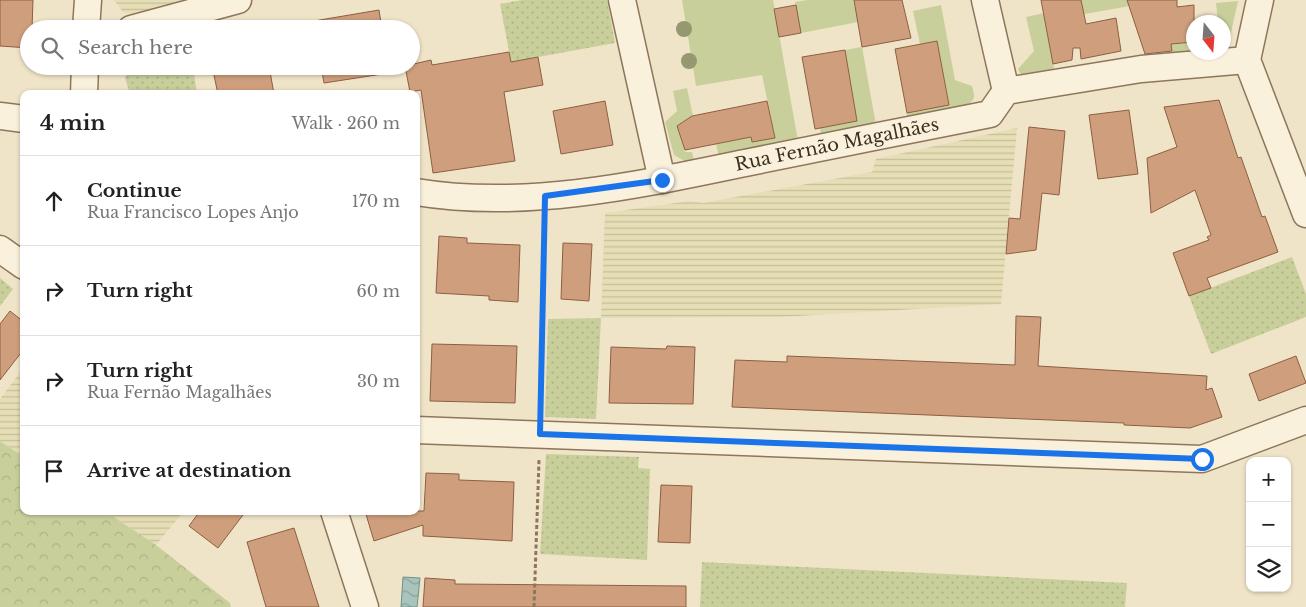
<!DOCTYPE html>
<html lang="en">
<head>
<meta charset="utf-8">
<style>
  :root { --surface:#fff; --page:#f6f6f6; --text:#222; --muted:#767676; --line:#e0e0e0 }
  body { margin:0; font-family:"Libre Baskerville",serif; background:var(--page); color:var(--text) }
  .controls { position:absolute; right:15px; bottom:15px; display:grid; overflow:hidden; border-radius:10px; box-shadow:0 1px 4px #0004 }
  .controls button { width:45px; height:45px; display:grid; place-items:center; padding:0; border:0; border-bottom:1px solid var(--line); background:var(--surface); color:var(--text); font:25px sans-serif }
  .compass { position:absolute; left:1186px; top:15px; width:45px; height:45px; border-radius:50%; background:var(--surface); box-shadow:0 1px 4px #0004; rotate:163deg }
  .stop { position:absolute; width:15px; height:15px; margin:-11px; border:4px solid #1a73e8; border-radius:50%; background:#fff }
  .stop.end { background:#1a73e8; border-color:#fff; box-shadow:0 1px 5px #0008 }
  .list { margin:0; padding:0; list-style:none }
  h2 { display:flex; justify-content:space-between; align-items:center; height:65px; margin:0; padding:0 20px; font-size:21px }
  h2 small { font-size:16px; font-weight:400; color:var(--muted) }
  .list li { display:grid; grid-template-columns:32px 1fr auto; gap:15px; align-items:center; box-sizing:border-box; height:90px; padding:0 20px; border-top:1px solid var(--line) }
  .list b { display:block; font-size:19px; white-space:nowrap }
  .list p { margin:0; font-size:16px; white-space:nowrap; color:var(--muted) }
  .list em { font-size:16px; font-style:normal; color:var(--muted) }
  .icon { flex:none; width:28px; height:28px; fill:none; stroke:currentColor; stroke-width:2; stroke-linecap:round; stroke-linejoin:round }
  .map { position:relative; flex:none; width:1306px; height:607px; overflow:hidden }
  .search { position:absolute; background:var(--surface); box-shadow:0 1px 4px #0004; left:20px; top:20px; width:400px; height:55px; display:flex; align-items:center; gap:12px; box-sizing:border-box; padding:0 18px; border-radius:28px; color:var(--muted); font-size:19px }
  .panel { position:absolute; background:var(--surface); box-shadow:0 1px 4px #0004; left:20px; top:90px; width:400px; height:425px; border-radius:10px }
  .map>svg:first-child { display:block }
</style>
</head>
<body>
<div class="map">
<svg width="1306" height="607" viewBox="0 0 1306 607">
  <defs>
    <pattern id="farmland-rules" width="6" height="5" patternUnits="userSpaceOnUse" patternTransform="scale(1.25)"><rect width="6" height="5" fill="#e6deb5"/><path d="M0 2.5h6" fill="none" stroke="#c6bf9b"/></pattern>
    <pattern id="grass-dots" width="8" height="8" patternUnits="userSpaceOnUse" patternTransform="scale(1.25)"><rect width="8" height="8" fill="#c9cf9b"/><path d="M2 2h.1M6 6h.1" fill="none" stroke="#aeb285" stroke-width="1.8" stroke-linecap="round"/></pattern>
    <pattern id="forest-crowns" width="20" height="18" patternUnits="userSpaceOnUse" patternTransform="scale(1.25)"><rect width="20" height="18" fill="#c9cf9b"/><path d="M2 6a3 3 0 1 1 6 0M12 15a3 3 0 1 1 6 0" fill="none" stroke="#aeb285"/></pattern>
    <pattern id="water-waves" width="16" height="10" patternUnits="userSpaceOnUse" patternTransform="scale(1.25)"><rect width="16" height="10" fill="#a9c4bc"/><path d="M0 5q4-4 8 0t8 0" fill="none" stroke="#8ba098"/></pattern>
  </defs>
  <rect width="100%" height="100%" fill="#f0e4c8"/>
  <!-- farmland -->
  <path fill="url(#farmland-rules)" d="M114,0H202L142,16L123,12Z
    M1017,128L1001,304L781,317L601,318L605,213L690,201L703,203L872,172L876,159Z
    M24,367V457L0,441V399Z
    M105,511H184L156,545Z"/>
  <!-- grass -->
  <path fill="url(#grass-dots)" d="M522,0H607L615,43L511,62L500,4Z
    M130,66H193L197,94H130L125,78Z
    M1292,257L1306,294V317L1211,354L1189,296Z
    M0,278L13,289L0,306Z
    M601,318L596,419L545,417L548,319Z
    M546,454L639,457L638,468L650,469L647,560L540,554Z
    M702,562L1127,583L1125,607H700Z"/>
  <!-- forest -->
  <path fill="url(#forest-crowns)" d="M0,441L24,457V511H105L156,545L230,603L231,607H0Z"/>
  <!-- garden -->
  <path fill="#c9cf9b" d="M682,0H773L798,141L719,157L716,144L751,137L752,142L775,137L762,75L696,86Z
    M807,0H854L858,22L801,33L795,2Z
    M1081,0H1130V6L1045,21L1055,74L1022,77L1018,69L1034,51L1026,17L1081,5Z
    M1238,1L1230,37L1224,45V22H1218L1216,3Z
    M941,5L955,80L972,86C973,91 976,97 972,101C964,111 921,116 908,119L907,113L949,104L937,41L920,44L913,11Z
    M1193,42L1194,52L1172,54L1171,44Z
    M862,47L876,125L821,136L820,128L857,121L845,50Z
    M687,88L693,116L677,126L685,152H692L694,161L688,163L674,155L665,122L677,111L673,91Z"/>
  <!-- water -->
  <path fill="url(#water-waves)" stroke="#6f938a" d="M403,577L420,578L417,607H401Z"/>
  <!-- building -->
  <path fill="#cf9f7d" stroke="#8d5f41" d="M0,0H33L32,29H29V48L0,46Z
    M854,0H902L911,38L862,47Z
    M1041,0H1081L1086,24L1116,18L1121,51L1081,59L1080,48H1073L1072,60L1053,64Z
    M1127,0H1177V7L1194,5V42L1171,44L1172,51L1145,54Z
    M796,5L801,33L779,37L774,9Z
    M379,10L382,29H316L314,21Z
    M937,41L949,105L907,113L895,49Z
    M845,50L857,121L815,129L802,57Z
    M509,52L511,62L538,57L543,85L504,92L515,161L433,173L421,90L410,92L405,66L431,60L432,65Z
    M212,66H269L274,94H218Z
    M321,66H388L389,73L324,83Z
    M1219,100L1238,158L1241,157L1262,217L1265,216L1278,252L1207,278L1211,288L1189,296L1173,253L1209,240L1207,237L1211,235L1195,190L1151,213L1147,158L1177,147L1164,107Z
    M605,101L613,145L561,154L553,111Z
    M767,101L775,138L752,142L751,137L685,150L677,126L692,116Z
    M1129,110L1138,174L1098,179L1089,115Z
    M1029,127L1065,131L1059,195L1042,193L1036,250L1006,254L1009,218L1020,219Z
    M439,236L467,238V243L520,245L518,302L489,300V296L436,293Z
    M563,243L592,244L589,301L561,299Z
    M10,311L24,322V349L0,380V324Z
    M1016,316L1041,317L1038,366L1207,376L1206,390L1212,388L1222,417L1190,428L1124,425V423L732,407L735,360L787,362V356L1015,365Z
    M432,344L517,346L515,403L430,401Z
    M667,346L695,347L693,404L609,403L611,347L666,349Z
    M1296,356L1306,383L1259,401L1249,374Z
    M426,473L459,474V480L514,482L512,541L423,536V525L374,541L365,511H424Z
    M661,485L692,486L690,543L658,542Z
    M200,511H246L218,548L189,526Z
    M294,528L319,607H266L247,542Z
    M425,578L455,580V584L686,586V607H423Z"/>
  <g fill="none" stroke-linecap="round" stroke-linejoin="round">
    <!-- minor casing -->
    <g stroke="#8d765c" stroke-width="29">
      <g id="minor">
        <path d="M622,0L662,180"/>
        <path d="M985,0L1006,91"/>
        <path d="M1260,0L1247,60L1306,214"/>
        <path d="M86,29L88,0"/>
        <path d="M131,29L238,0"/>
        <path d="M84,94L85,66"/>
        <path d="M0,116L24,119"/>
        <path id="s1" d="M416,192C525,210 639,185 745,163C827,146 908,130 990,114L1006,91L1141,69L1247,60"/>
        <path d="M0,249L24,266"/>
        <path d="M416,430L1202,459L1306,420"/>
        <path d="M334,511L365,607"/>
      </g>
    </g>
    <!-- path -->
    <path stroke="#8d765c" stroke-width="3" stroke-dasharray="4 2.5" stroke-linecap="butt" d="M541,409L545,223
      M534,607L539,460"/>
    <!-- minor -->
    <use href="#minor" stroke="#faf1dc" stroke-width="26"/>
  </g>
  <!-- trees -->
  <g fill="#96986f">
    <circle cx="684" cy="29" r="8"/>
    <circle cx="689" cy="61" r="8"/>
  </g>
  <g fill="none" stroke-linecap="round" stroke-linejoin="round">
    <!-- route -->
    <path stroke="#1a73e8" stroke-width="6" d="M662,180L545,196L540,434L1202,459"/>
  </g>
  <g text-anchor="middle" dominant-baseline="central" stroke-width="4.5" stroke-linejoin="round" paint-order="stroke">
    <!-- street labels -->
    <g font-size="18" fill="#3d2e20" stroke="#f7eed8">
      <text stroke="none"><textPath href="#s1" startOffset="426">Rua Fernão Magalhães</textPath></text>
    </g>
  </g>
</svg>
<div class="controls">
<button>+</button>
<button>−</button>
<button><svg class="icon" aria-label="layers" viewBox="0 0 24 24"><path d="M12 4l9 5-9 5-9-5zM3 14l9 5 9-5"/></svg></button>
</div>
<svg class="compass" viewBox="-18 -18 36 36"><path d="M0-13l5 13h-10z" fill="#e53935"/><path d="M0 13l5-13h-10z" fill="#767676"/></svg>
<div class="stop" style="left:1202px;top:459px"></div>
<div class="stop end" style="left:662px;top:180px"></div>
<div class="search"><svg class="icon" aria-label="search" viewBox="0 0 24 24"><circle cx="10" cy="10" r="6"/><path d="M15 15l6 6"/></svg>Search here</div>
<section class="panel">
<h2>4 min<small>Walk · 260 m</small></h2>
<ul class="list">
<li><svg class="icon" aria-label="ahead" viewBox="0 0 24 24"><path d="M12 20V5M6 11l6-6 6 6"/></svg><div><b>Continue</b><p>Rua Francisco Lopes Anjo</p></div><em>170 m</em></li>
<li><svg class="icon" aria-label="right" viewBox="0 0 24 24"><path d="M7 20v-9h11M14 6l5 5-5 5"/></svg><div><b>Turn right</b></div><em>60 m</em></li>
<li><svg class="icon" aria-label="right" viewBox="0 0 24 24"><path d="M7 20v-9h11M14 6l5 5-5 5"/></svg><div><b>Turn right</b><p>Rua Fernão Magalhães</p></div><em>30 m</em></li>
<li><svg class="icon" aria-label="arrive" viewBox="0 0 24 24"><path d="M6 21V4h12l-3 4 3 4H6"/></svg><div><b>Arrive at destination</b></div></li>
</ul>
</section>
</div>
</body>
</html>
